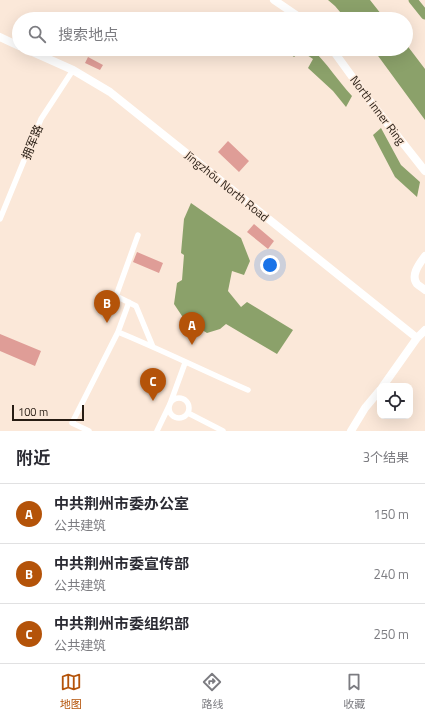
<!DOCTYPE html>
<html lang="zh">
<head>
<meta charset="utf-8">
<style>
  :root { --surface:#fff; --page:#f2f2f3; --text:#2b2b33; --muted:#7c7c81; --line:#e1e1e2; --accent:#b45309 }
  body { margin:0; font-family:"Titillium Web","Noto Sans SC",sans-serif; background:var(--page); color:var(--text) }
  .controls { position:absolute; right:12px; bottom:12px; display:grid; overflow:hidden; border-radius:8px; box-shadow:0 4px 16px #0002 }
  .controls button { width:36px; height:36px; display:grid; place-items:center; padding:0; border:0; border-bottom:1px solid var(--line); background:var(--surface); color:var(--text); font:20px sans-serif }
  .scale { position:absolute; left:12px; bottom:10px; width:72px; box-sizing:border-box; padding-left:4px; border:2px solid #271c13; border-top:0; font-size:11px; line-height:14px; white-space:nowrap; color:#271c13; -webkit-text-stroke:3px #fbe8d9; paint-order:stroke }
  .you { position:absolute; left:270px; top:265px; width:14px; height:14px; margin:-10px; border:3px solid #fff; border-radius:50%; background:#1a73e8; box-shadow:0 0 0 6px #1a73e833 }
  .badge { display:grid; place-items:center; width:26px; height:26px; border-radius:50%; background:var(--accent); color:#fff; font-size:13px; font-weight:700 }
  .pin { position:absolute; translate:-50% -33px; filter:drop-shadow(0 1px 2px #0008) }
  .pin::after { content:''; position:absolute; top:21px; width:14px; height:12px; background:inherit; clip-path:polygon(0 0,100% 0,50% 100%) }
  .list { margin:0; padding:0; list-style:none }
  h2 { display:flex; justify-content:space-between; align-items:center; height:52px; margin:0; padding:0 16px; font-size:17px }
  h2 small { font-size:13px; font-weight:400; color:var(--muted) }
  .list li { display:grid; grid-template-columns:26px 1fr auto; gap:12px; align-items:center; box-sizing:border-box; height:60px; padding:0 16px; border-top:1px solid var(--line) }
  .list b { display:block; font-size:15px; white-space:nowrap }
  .list p { margin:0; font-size:13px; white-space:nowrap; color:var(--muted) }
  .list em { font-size:13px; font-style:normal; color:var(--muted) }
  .icon { flex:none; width:22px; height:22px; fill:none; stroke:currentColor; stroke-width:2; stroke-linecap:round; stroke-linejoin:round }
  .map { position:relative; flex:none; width:425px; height:431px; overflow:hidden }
  .search { position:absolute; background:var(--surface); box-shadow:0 4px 16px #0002; left:12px; right:12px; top:12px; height:44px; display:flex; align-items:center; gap:10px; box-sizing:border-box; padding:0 14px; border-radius:22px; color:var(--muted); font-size:15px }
  .sheet { height:232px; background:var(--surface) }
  nav { display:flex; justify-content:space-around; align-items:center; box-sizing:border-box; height:56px; border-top:1px solid var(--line); background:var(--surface); font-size:11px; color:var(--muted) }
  nav a { display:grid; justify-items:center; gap:2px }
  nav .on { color:var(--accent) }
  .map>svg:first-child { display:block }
</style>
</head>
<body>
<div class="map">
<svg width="425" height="431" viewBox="0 0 425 431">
  <rect width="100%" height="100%" fill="#fbe8d9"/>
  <!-- water -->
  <path fill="#8ba16a" d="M328,0H370L385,19H346L335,6Z
    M406,44L425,69V120L373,49H406Z
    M290,49H312C327,63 338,81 352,96L346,107L333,91L308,68L313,59L301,51L294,57L289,53Z
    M381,128L401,165L420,182L417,197L395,177L373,135Z
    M191,203L241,238L250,261L244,275L232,271L228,291L241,307L247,302L293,330L277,354L226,324L220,329L207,333L184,319L174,304L177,283L182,280L184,255L181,253L184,219Z"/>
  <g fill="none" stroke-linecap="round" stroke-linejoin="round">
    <!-- river -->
    <path stroke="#8ba16a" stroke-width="9" d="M413,0L425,15"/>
  </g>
  <!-- building -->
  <path fill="#df9d97" d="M88,57L103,65L100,70L85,63Z
    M228,141L249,161L239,172L218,152Z
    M254,224L274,241L268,249L247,232Z
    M137,252L163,263L159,273L133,262Z
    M0,334L41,351L35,366L0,351Z"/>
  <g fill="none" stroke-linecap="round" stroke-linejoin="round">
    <!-- street -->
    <path stroke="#fff" stroke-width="5.5" d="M0,219L41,119L73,70
      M138,235L116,296L136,306L153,347
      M118,332L129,302
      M169 408a10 10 0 1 1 20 0a10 10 0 1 1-20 0Z
      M188,413L223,431
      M89,431L72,423L118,332C162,350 204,371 248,390
      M157,431L170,404L185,363"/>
    <!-- secondary -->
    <path stroke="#fff" stroke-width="8" d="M274,0L302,19
      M0,37L19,46
      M26,49L73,70L110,92L417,338
      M332,49L369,100L425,171
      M425,256C420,263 410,275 417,284C419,286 423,288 425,290
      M383,386L417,338L425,330
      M351,431L365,408L380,390"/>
  </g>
  <g text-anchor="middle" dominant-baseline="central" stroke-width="3" stroke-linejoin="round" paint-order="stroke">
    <!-- street labels -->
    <g font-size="12" fill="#271c13" stroke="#fbe8d9">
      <text transform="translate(378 110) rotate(53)">North inner Ring</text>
      <text transform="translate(32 142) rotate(-68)">拥军路</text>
      <text transform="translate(227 186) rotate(39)">Jīngzhōu North Road</text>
    </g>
  </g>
</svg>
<div class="controls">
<button><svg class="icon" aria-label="locate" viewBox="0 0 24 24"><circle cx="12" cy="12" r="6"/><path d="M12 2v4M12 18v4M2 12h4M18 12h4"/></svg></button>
</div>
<div class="scale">100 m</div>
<div class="you"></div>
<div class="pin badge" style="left:192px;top:345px">A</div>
<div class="pin badge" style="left:107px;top:323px">B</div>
<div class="pin badge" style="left:153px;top:401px">C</div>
<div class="search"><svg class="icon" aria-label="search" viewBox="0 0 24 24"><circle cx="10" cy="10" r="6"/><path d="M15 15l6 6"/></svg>搜索地点</div>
</div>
<section class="sheet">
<h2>附近<small>3个结果</small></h2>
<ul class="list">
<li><span class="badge">A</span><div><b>中共荆州市委办公室</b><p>公共建筑</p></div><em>150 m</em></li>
<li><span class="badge">B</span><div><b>中共荆州市委宣传部</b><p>公共建筑</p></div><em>240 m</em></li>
<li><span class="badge">C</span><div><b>中共荆州市委组织部</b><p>公共建筑</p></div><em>250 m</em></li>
</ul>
</section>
<nav>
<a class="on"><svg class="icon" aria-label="map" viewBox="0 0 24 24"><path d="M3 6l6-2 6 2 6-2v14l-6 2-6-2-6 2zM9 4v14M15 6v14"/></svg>地图</a>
<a><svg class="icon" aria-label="directions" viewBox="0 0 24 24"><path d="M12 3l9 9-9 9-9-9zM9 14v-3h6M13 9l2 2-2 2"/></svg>路线</a>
<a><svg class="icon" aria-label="saved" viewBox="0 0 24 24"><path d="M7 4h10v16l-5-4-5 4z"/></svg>收藏</a>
</nav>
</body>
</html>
